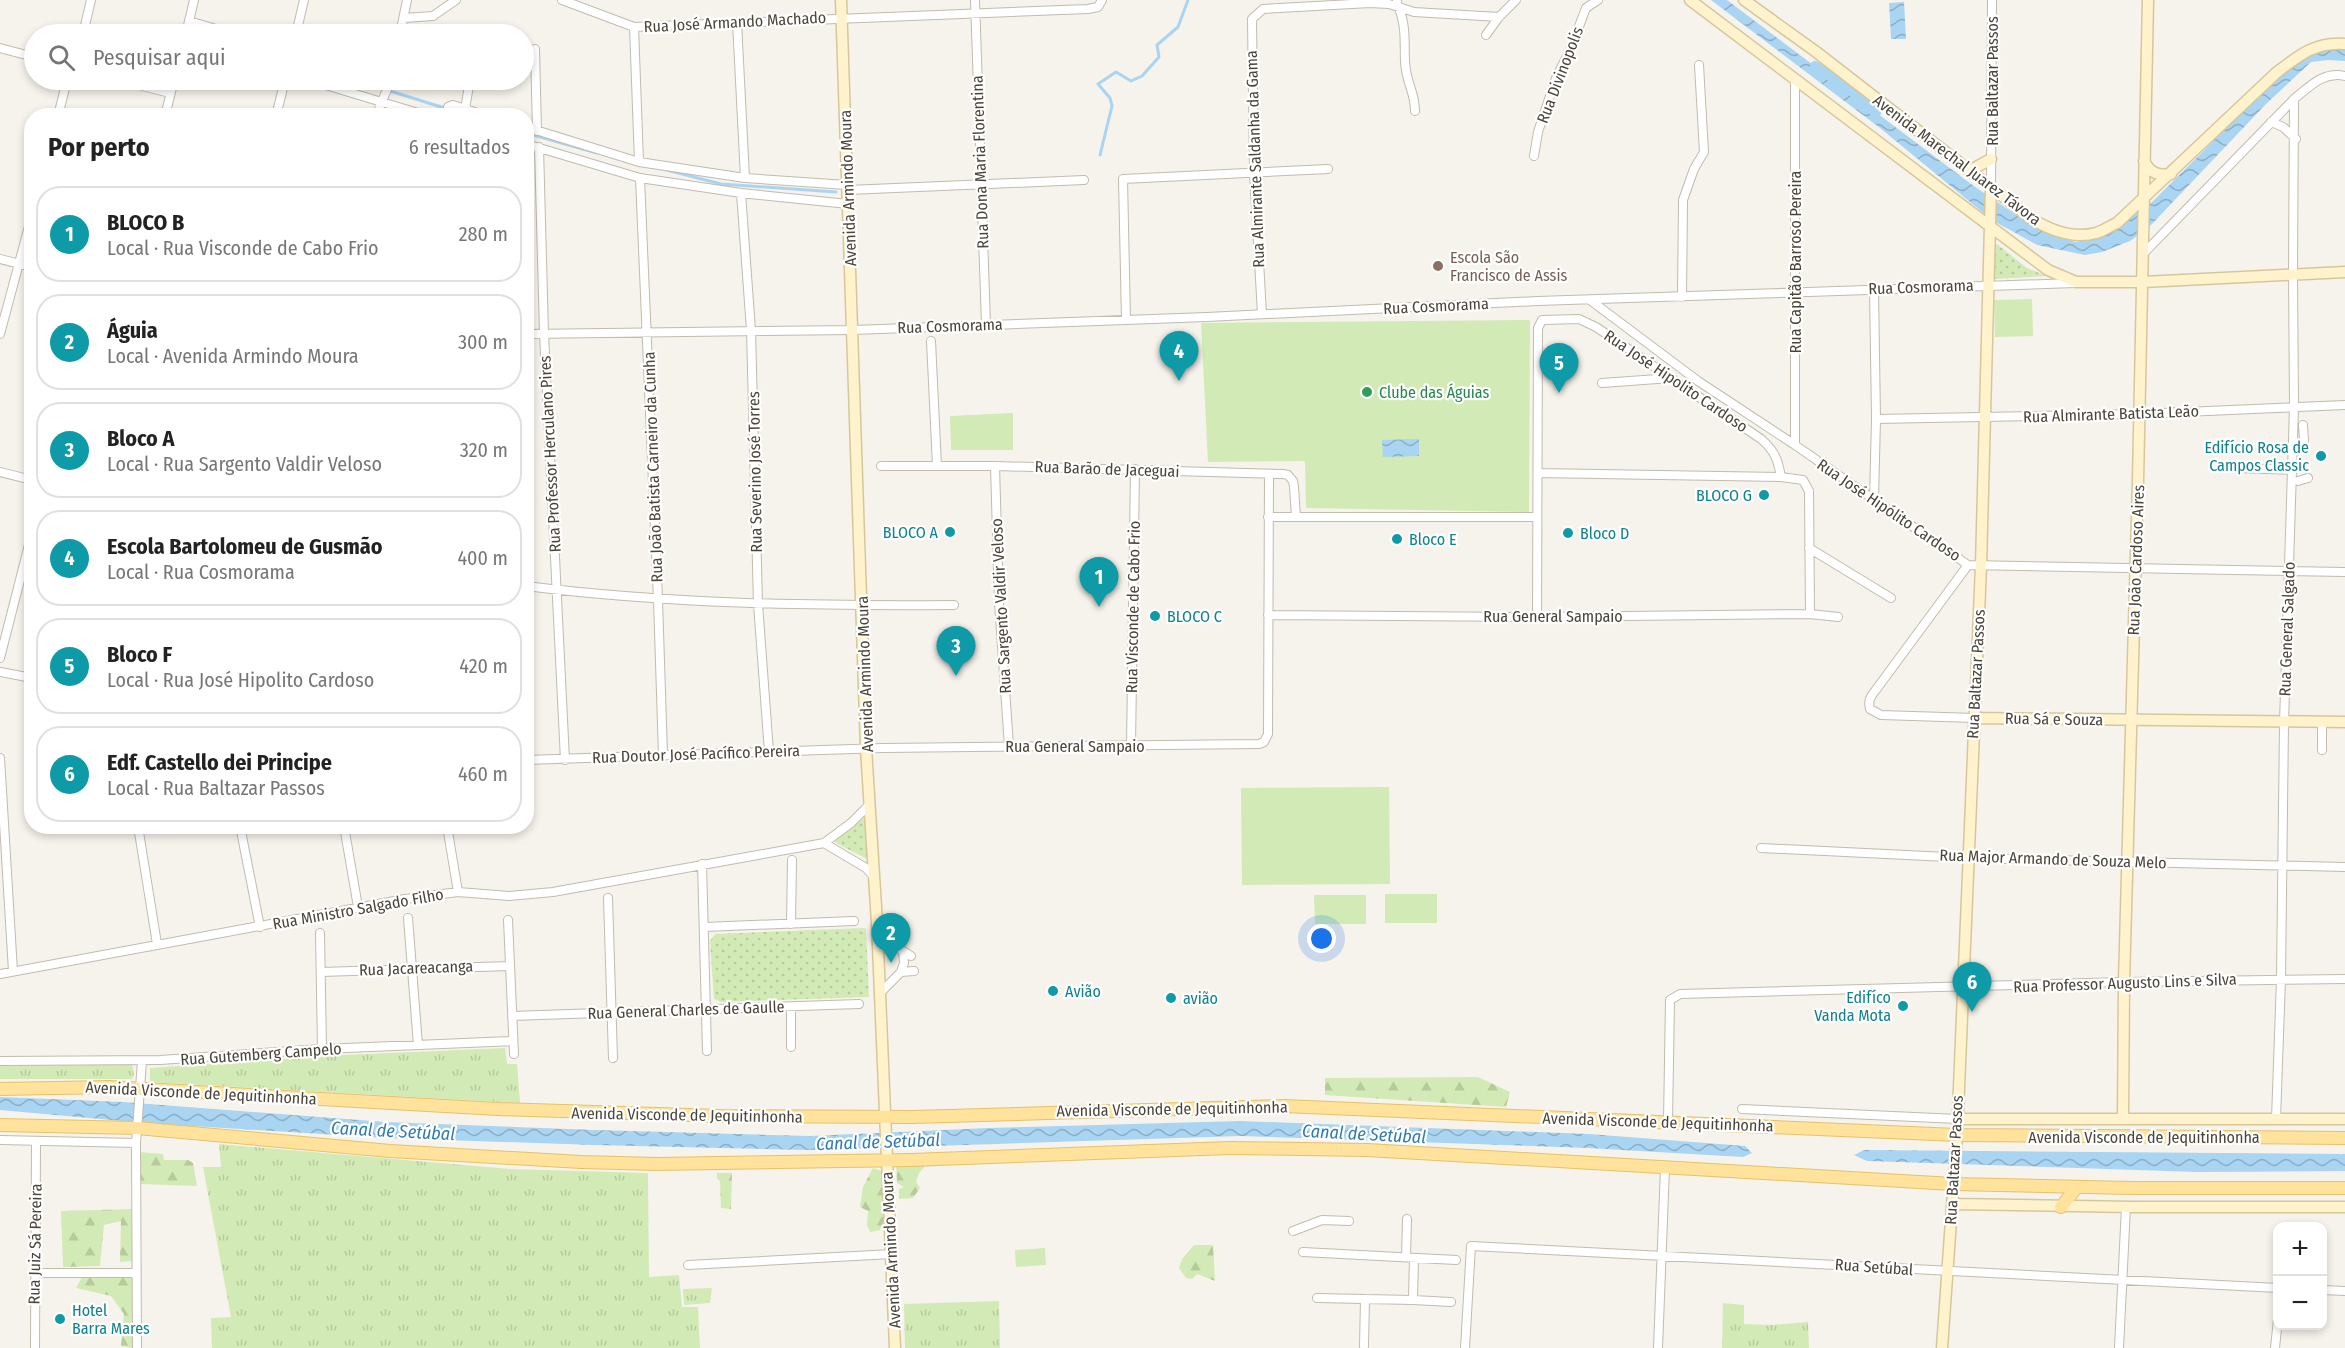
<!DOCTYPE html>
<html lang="pt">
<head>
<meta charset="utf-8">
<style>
  :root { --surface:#fff; --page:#f6f6f6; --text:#222; --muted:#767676; --line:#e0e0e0; --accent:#7c3aed }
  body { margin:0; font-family:"Fira Sans Condensed",sans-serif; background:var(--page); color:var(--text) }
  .controls { position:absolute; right:18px; bottom:18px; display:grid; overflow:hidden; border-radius:12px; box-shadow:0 3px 9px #0003 }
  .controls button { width:54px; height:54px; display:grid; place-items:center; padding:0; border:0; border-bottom:2px solid var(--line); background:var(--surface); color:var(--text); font:30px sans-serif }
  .you { position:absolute; left:1322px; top:939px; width:21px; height:21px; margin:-15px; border:4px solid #fff; border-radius:50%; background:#1a73e8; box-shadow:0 0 0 9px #1a73e833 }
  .badge { display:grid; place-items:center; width:39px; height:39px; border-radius:50%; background:var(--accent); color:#fff; font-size:20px; font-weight:700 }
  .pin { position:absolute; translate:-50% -50px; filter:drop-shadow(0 2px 3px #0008) }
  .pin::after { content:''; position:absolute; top:32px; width:21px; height:18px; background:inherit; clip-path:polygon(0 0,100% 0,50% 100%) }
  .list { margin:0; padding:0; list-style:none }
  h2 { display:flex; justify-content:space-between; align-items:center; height:78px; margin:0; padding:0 24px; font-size:26px }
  h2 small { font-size:20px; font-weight:400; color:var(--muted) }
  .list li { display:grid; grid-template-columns:39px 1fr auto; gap:18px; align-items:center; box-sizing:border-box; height:96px; margin:0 12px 12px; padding:0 12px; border:2px solid var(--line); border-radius:24px }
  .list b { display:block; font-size:22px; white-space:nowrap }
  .list p { margin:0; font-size:20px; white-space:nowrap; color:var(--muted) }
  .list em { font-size:20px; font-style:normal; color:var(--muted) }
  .icon { flex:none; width:33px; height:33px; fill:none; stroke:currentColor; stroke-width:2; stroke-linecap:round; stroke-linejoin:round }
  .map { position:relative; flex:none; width:2345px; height:1348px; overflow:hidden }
  .search { position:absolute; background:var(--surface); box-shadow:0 3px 9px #0003; left:24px; top:24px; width:510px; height:66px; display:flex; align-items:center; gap:15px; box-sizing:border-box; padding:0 21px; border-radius:33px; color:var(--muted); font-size:22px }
  .panel { position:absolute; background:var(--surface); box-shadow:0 3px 9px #0003; left:24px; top:108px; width:510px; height:726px; border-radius:24px }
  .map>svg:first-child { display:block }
</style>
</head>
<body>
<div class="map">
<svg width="2345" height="1348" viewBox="0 0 2345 1348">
  <defs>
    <pattern id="grass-tufts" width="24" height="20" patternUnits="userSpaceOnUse" patternTransform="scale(1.5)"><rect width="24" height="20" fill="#d2eab5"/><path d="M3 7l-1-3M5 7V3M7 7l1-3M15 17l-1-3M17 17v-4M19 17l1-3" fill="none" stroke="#b6ca9c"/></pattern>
    <pattern id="forest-firs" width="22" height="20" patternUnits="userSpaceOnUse" patternTransform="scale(1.5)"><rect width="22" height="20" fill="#d2eab5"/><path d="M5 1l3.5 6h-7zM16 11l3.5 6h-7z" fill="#b6ca9c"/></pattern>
    <pattern id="park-dots" width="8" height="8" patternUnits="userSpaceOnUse" patternTransform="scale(1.5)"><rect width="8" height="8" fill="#d2eab5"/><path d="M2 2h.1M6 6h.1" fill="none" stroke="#b6ca9c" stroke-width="1.8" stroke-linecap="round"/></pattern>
    <pattern id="water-waves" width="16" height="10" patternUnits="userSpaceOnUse" patternTransform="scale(1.5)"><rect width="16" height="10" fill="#a9d4f2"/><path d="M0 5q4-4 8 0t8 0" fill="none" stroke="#8caec5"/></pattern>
  </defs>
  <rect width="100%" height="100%" fill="#f6f3ec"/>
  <!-- grass -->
  <path fill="url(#grass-tufts)" d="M505,1048L507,1064H517L520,1103L150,1082V1068L343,1055Z
    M0,1062L132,1064L134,1075L132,1079H0Z
    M219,1144L511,1169L648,1173L649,1277L679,1275L682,1307H698L700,1348H212L211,1318L231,1317L203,1167H221Z
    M712,1288L710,1303L684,1305L683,1289Z
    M999,1301L1000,1348H905L904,1304Z
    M1723,1303L1744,1305V1324L1771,1325L1808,1322L1809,1348H1722Z"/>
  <!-- forest -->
  <path fill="url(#forest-firs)" d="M1478,1077L1510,1092L1506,1107L1325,1095V1078Z
    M139,1152L163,1154L164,1160H188L193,1163L197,1186L140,1184Z
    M896,1161L927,1164L919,1173L916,1182L920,1188L913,1198L899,1199V1189L904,1187L897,1183Z
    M873,1168L884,1172L885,1202L882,1214L885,1218L880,1230L870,1232L867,1225L868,1211L860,1207L863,1187Z
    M717,1173H732L731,1209L721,1208L720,1181L717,1178Z
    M133,1209V1261L120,1262L121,1221L104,1225L100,1266L63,1267L61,1211Z
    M1194,1245H1213L1215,1281L1197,1274L1192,1279L1186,1278L1179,1268L1182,1259Z
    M82,1277H133V1348L121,1346L124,1314L111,1296L76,1288Z"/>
  <!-- park -->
  <path fill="url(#park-dots)" d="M1997,244L2027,268L2047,276L1995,279L1994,246Z
    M864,818H866L867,859L836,843L834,840Z
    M864,928L866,929L869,997L721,1002L714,999L710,941L715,934Z"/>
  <!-- garden -->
  <path fill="#d2eab5" d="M2032,299L2033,336L1995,337L1994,300Z
    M1530,320L1529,512L1306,508L1305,461L1208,462L1201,323Z
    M1013,413V450H951L950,416Z
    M1389,787L1390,884L1242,885L1241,788Z
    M1385,894H1437V923H1385Z
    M1314,895H1366V924H1315Z
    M1045,1248L1046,1265L1016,1267L1015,1250Z"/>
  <!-- water -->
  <path fill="url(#water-waves)" d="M1711,0H1727L1971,184L2035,228L2075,242L2093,239L2113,230L2149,205L2287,68L2318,46L2345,47V61L2328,60L2311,62L2266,104L2151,225L2130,241L2102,252L2085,255L2037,245L1992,220L1880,128Z
    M1904,2L1906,39H1891L1889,3Z
    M1419,439V456L1383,457L1382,440Z
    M0,1097L123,1102L385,1122L594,1130L810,1136L988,1128L1240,1121L1589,1134L1745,1146L1752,1153L1743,1157L1588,1148L1241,1136L809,1150L594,1145L385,1138L145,1123L0,1110Z
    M1864,1150L2345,1154V1171L2197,1172L1867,1161L1854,1155Z"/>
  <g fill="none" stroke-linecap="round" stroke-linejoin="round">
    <!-- stream -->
    <path stroke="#a9d4f2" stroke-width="3" d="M200,31L212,34
      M355,80L470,116
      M526,133L597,153
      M1100,155L1112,106L1110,98L1098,84L1116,72L1131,81L1142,76L1159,57L1157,45L1178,27L1188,0
      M659,168L721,184L836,192"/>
    <!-- canal -->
    <path stroke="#a9d4f2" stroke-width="10" d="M1815,66L1851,90L1876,113"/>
    <!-- street casing -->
    <g stroke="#c2bbae" stroke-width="10">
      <path id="street" d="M562,0L634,27L1088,9L1098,7L1102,0
        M975,0L986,325
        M1397,0C1397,7 1401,11 1402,18C1407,35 1403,53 1406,70C1408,85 1415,94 1415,111
        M404,18L433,16L456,0
        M189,21L233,34
        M737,22L745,178
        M634,27L639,162
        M83,34L91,0
        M186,34L194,0
        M296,34L304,0
        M400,34L407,0
        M1486,35L1499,17L1516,0
        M0,48L34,57
        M535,49L537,131
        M1795,79V445
        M119,80L170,93
        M309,80L428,116
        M465,109L470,80
        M58,116L67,80
        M165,116L174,80
        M276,116L285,80
        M377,116C380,102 387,93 390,80
        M446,116L448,107L453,105L487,116
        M2271,122L2283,127L2296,139
        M526,127L639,162L745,178L847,185
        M526,144L640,178L741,193L848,204
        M539,147L544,334L565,760
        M1534,156L1538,132L1556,78L1570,50L1586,8L1598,0
        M640,178L658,600L663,755
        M1991,188L1992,0
        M848,190L1084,180
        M741,193L751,330L758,604L769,752
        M2142,255L2294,99C2310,86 2324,71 2345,76
        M0,259L32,267
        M1874,289L1876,419L1874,499
        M1682,297L1683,200L1694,169L1704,152L1699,65
        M1590,300L1698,381L1795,445L1968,565L2345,572
        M1262,314L1254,172L1252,19L1263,9L1370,3L1389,4L1414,12L1499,17
        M1126,320L1123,179L1328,169
        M0,334L32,215
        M526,334L853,330L1207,317L1538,301L2075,283
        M931,341L937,466
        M1602,383L1671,378
        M1876,419L2139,414L2345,405
        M2303,425L2304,440
        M881,466H995L1283,474L1288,475L1293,481L1294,487L1296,517
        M995,466L999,603L1009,746
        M2238,468L2292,470
        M0,472L32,480
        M1538,473L1781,477L1803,480L1809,491L1810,614
        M2298,481L2308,478
        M1268,517H1537
        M1809,548L1891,598
        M1968,565L1875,691C1870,697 1868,701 1870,709L1881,715L1975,718
        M526,586C669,604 811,606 954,605
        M1268,615L1537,617L1810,614L1838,617
        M1537,617L1538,328L1542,320L1579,319L1596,327L1761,439C1775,451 1778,460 1781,477
        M0,658L32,533
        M0,672L32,678
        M1131,746L1135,469
        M2322,750V722
        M0,758L13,971
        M526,760L883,748L1259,744L1264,742L1268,734L1269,474
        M138,826L157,944
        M240,826L260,927
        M344,826L358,907
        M447,826L458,892
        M824,843L866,868L874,877
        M1761,848L1968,858L2345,867
        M702,864L707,1051
        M608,898L613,1058
        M408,918L418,1045
        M508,920L514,1054
        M791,924L792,860
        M704,927L854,921
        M877,929L890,943L911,956
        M320,933L322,1049
        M321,972L510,966
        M901,972L904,963L903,952
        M0,974L405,899L458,892L509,896L553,892L824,843L851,823L869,805
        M880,993L901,972L914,971
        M512,1016L859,1004
        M791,1047V1007
        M0,1061L160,1060L322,1049L513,1041
        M1742,1109L1958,1119
        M2276,1119L2281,979L2284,723L2294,407L2293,273L2294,99
        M1668,1122L1670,1000L1680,994L2124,982L2345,979
        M0,1140L136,1143
        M1293,1231L1322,1220L1349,1221
        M1303,1252L1456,1260
        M1406,1257L1407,1219
        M1414,1258L1413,1300L1451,1302
        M688,1265L892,1254
        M34,1273H136
        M2322,1290L2345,1291
        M1317,1298L1413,1300
        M1364,1346L1365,1299
        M35,1348L36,1141
        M137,1348L136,1143L142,1061
        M1465,1348L1471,1246L2278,1288
        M1658,1348L1665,1168
        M2119,1348L2126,1207
        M2275,1348L2278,1319"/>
    </g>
    <!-- secondary casing -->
    <g stroke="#d6c79b" stroke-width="13">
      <path id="secondary" d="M841,0L866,748L877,923L895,1348
        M1690,0L2048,270L2076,282H2143L2345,272
        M1744,0L1815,51L2032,219C2050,230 2074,239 2096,233C2103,231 2110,226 2117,223L2276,73C2298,56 2316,41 2345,44
        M2144,161C2150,173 2158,176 2171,174
        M1969,171L1991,159
        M1975,718L2345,722
        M1958,1119H2345
        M2123,1119L2124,982L2138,481L2148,0
        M1952,1204L2132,1207H2345
        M1942,1348L1957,1135L1981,566L1991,188"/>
    </g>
    <!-- primary casing -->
    <g stroke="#e6c16a" stroke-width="14">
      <path id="primary" d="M0,1089L110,1087L498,1109L721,1116L913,1117L1284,1106L1957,1135L2345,1138
        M0,1125L137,1128L390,1151L581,1162L657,1164L911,1160L1229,1148L1367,1150L1953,1184L2131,1188H2345
        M2061,1207L2077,1187"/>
    </g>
    <!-- street -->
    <use href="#street" stroke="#fff" stroke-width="8"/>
    <!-- secondary -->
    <use href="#secondary" stroke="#fff3cd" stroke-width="10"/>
    <!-- primary -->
    <use href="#primary" stroke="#ffe39c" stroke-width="12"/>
  </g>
  <!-- markers -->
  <circle fill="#8d6e63" stroke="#fff" stroke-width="2" cx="1438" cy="266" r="6"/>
  <circle fill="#2e9e5b" stroke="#fff" stroke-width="2" cx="1367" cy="392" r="6"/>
  <g fill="#0f9aa8" stroke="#fff" stroke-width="2">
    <circle cx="2321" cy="456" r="6"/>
    <circle cx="1764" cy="495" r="6"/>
    <circle cx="950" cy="532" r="6"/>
    <circle cx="1568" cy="533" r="6"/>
    <circle cx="1397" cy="539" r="6"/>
    <circle cx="1155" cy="616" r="6"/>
    <circle cx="1053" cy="991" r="6"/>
    <circle cx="1171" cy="998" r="6"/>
    <circle cx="1903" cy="1006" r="6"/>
    <circle cx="60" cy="1319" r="6"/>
  </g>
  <g text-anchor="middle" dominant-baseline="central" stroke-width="4.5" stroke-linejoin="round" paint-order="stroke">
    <!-- street labels -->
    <g font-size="16" fill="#4b4439" stroke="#fff">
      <text transform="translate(735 22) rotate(-3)">Rua José Armando Machado</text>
      <text transform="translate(1560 75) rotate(-69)">Rua Divinopolis</text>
      <text transform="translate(1992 81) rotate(-90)">Rua Baltazar Passos</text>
      <text transform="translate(1255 159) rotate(-92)">Rua Almirante Saldanha da Gama</text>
      <text transform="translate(1957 160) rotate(37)">Avenida Marechal Juarez Távora</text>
      <text transform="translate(980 162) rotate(-92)">Rua Dona Maria Florentina</text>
      <text transform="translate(848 188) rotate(-92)">Avenida Armindo Moura</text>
      <text transform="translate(1795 262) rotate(-90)">Rua Capitão Barroso Pereira</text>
      <text transform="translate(1921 287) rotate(-2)">Rua Cosmorama</text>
      <text transform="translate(1436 306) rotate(-3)">Rua Cosmorama</text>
      <text transform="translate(950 326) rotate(-2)">Rua Cosmorama</text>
      <text transform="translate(1676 381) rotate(34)">Rua José Hipolito Cardoso</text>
      <text transform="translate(2111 414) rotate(-2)">Rua Almirante Batista Leão</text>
      <text transform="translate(550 454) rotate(-93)">Rua Professor Herculano Pires</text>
      <text transform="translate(653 467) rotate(-92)">Rua João Batista Carneiro da Cunha</text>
      <text transform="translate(1107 469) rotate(2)">Rua Barão de Jaceguai</text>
      <text transform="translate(755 472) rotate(-91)">Rua Severino José Torres</text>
      <text transform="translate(1889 510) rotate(34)">Rua José Hipólito Cardoso</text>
      <text transform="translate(2136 560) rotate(-88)">Rua João Cardoso Aires</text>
      <text transform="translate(1001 606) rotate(-93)">Rua Sargento Valdir Veloso</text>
      <text transform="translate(1133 607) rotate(-89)">Rua Visconde de Cabo Frio</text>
      <text x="1553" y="616">Rua General Sampaio</text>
      <text transform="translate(2287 629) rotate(-88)">Rua General Salgado</text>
      <text transform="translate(865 674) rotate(-92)">Avenida Armindo Moura</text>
      <text transform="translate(1976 674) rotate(-87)">Rua Baltazar Passos</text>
      <text transform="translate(2054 719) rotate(1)">Rua Sá e Souza</text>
      <text x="1075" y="746">Rua General Sampaio</text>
      <text transform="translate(696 754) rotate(-2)">Rua Doutor José Pacífico Pereira</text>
      <text transform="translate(2053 859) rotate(2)">Rua Major Armando de Souza Melo</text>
      <text transform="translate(358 909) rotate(-10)">Rua Ministro Salgado Filho</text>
      <text transform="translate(416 968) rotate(-2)">Rua Jacareacanga</text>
      <text transform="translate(2125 983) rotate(-2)">Rua Professor Augusto Lins e Silva</text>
      <text transform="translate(686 1010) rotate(-2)">Rua General Charles de Gaulle</text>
      <text transform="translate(261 1054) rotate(-4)">Rua Gutemberg Campelo</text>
      <text transform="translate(201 1093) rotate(3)">Avenida Visconde de Jequitinhonha</text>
      <text transform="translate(1172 1109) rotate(-1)">Avenida Visconde de Jequitinhonha</text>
      <text transform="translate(687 1115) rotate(1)">Avenida Visconde de Jequitinhonha</text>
      <text transform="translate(1658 1122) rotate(2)">Avenida Visconde de Jequitinhonha</text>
      <text x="2144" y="1137">Avenida Visconde de Jequitinhonha</text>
      <text transform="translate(1954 1160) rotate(-87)">Rua Baltazar Passos</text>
      <text transform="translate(35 1244) rotate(-89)">Rua Juiz Sá Pereira</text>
      <text transform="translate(891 1250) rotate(-93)">Avenida Armindo Moura</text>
      <text transform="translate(1874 1267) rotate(4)">Rua Setúbal</text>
    </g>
    <!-- education labels -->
    <g font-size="16" fill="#785e54" stroke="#fff" text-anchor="start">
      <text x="1450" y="257">Escola São<tspan x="1450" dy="18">Francisco de Assis</tspan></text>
    </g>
    <!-- leisure labels -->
    <g font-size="16" fill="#27864d" stroke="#fff" text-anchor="start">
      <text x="1379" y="392">Clube das Águias</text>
    </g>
    <!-- culture labels -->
    <g font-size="16" fill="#0d838f" stroke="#fff" text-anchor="start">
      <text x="2309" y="447" text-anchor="end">Edifício Rosa de<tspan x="2309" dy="18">Campos Classic</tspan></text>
      <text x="1752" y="495" text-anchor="end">BLOCO G</text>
      <text x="938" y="532" text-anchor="end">BLOCO A</text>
      <text x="1580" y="533">Bloco D</text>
      <text x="1409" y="539">Bloco E</text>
      <text x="1167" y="616">BLOCO C</text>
      <text x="1065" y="991">Avião</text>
      <text x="1891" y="997" text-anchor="end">Edifíco<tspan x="1891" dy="18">Vanda Mota</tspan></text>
      <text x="1183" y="998">avião</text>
      <text x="72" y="1310">Hotel<tspan x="72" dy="18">Barra Mares</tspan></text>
    </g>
    <!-- water labels -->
    <g font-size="18" font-style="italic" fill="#2e7ab2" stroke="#fff">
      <text transform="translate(393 1131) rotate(3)">Canal de Setúbal</text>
      <text transform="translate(1364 1134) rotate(3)">Canal de Setúbal</text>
      <text transform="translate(878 1142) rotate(-2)">Canal de Setúbal</text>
    </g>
  </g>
</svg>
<div class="controls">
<button>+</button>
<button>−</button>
</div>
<div class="you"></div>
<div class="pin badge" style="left:1099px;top:607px;background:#0f9aa8">1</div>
<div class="pin badge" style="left:891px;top:963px;background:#0f9aa8">2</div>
<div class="pin badge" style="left:956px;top:676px;background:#0f9aa8">3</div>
<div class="pin badge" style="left:1179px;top:381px;background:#0f9aa8">4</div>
<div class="pin badge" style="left:1559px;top:393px;background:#0f9aa8">5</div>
<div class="pin badge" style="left:1972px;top:1012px;background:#0f9aa8">6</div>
<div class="search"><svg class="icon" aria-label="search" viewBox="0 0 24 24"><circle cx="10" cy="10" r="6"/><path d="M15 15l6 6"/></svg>Pesquisar aqui</div>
<section class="panel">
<h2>Por perto<small>6 resultados</small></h2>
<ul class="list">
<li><span class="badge" style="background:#0f9aa8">1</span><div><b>BLOCO B</b><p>Local · Rua Visconde de Cabo Frio</p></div><em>280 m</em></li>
<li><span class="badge" style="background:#0f9aa8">2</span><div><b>Águia</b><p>Local · Avenida Armindo Moura</p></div><em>300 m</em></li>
<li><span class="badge" style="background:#0f9aa8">3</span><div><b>Bloco A</b><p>Local · Rua Sargento Valdir Veloso</p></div><em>320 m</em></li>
<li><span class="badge" style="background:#0f9aa8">4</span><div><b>Escola Bartolomeu de Gusmão</b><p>Local · Rua Cosmorama</p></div><em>400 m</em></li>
<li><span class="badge" style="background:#0f9aa8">5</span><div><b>Bloco F</b><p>Local · Rua José Hipolito Cardoso</p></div><em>420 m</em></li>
<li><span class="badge" style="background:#0f9aa8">6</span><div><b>Edf. Castello dei Principe</b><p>Local · Rua Baltazar Passos</p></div><em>460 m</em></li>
</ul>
</section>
</div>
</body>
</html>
